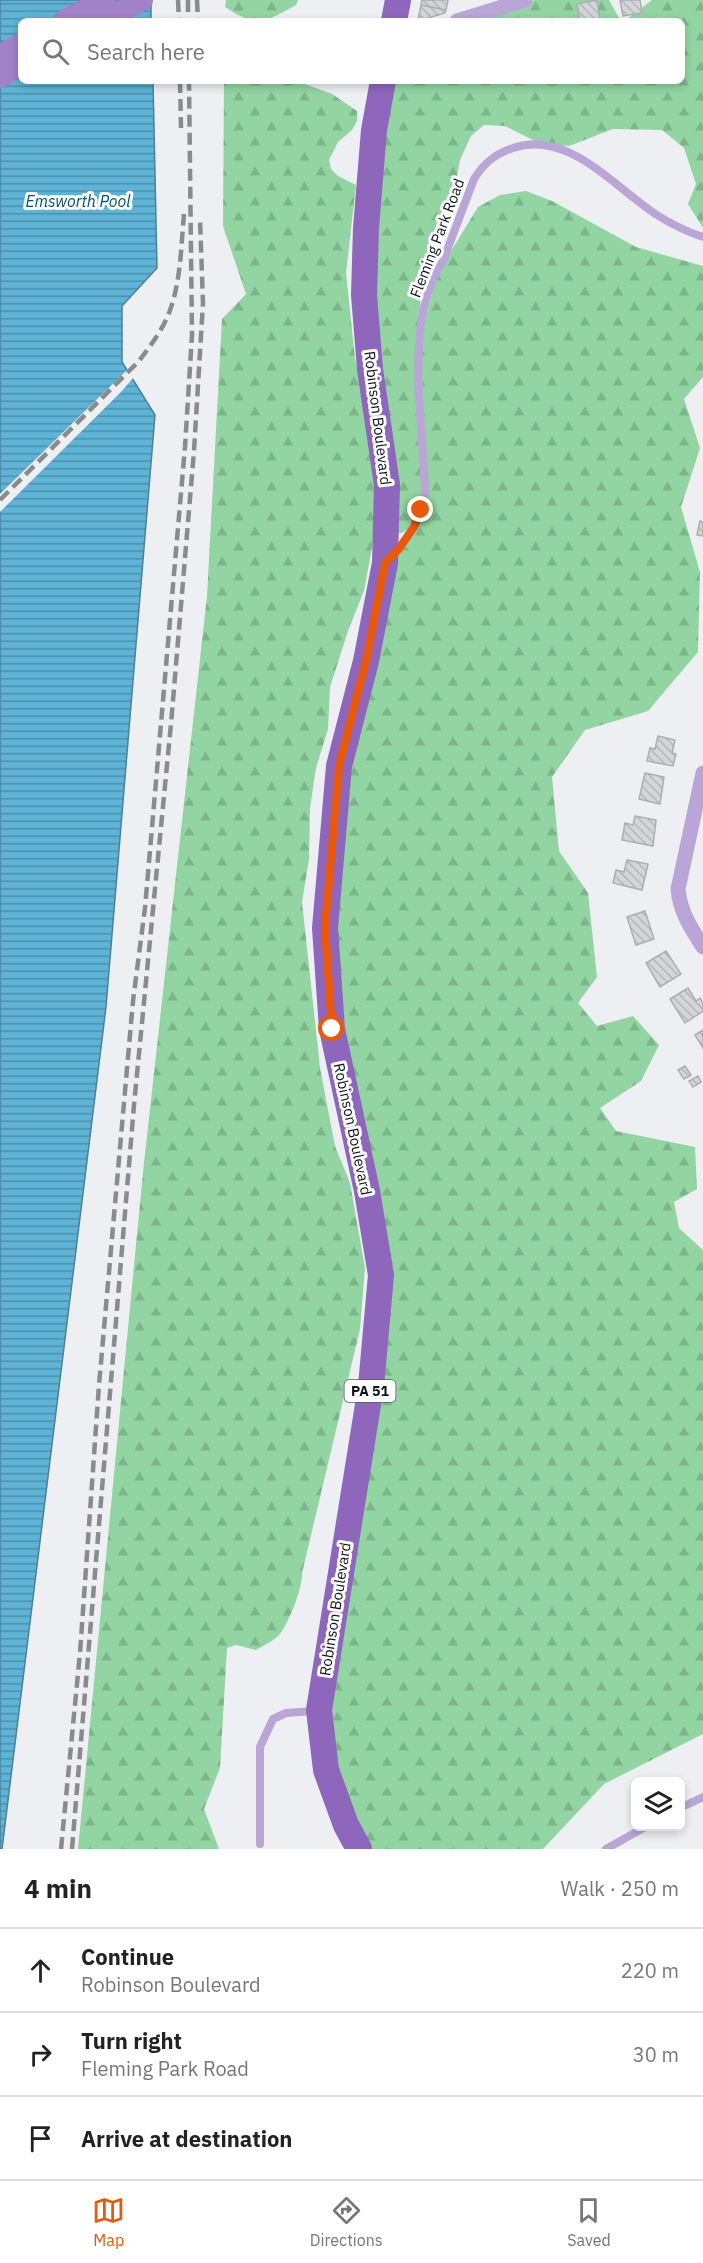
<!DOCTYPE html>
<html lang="en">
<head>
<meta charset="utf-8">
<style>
  :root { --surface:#fff; --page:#f2f2f2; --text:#222; --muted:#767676; --line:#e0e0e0; --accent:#ea580c }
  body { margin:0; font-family:"IBM Plex Sans",sans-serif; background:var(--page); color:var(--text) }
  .controls { position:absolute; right:18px; bottom:18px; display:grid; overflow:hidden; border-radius:9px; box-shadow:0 3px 9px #0003 }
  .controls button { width:54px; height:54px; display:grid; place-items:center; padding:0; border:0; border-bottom:2px solid var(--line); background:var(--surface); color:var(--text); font:30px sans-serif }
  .stop { position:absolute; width:18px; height:18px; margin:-14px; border:4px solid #ea580c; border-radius:50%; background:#fff }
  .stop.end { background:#ea580c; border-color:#fff; box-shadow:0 2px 6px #0008 }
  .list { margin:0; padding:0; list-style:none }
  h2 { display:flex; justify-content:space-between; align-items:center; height:78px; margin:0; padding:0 24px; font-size:26px }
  h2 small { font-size:20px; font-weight:400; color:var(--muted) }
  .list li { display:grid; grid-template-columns:39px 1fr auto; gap:18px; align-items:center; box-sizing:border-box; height:84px; padding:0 24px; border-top:2px solid var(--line) }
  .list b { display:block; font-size:22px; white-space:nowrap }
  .list p { margin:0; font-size:20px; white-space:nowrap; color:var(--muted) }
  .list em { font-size:20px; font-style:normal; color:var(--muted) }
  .icon { flex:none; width:33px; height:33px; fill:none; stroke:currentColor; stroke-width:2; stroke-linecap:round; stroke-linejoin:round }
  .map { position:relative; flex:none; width:703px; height:1849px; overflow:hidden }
  .search { position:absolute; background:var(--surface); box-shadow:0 3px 9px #0003; left:18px; right:18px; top:18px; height:66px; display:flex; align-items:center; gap:15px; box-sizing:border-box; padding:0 21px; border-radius:9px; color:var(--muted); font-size:22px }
  .sheet { height:330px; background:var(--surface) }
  nav { display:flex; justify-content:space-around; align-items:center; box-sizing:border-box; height:84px; border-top:2px solid var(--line); background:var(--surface); font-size:16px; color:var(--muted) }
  nav a { display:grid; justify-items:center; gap:3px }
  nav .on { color:var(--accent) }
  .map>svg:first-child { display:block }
</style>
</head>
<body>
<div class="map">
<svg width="703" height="1849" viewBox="0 0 703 1849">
  <defs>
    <pattern id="forest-firs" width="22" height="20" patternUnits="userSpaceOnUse" patternTransform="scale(1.5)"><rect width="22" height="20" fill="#92d4a2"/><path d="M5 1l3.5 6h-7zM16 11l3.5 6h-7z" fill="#7db58b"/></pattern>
    <pattern id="water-rules" width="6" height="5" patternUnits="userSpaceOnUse" patternTransform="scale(1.5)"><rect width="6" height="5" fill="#5eb3d6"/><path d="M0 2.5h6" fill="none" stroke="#4c90ac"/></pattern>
    <pattern id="building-back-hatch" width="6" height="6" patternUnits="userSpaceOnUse" patternTransform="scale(1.5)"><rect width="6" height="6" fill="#d3d5d9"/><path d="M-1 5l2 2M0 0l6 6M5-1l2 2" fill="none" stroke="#b4b6b9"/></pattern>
  </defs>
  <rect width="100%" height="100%" fill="#edeff3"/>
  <!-- forest -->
  <path fill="url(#forest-firs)" d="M226,0H298L296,5C266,22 256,28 225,7Z
    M535,0H609L619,18L627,19L652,0H703V228L688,204L696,184L684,148L662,130L613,129L569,146L539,143L505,126L484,125L471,136L460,160L453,197L422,281L416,372L423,494L412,526L402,533H394L372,368L386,81H682V21H466Z
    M224,81H297L332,94L357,111V121L352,130L338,142L329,160L331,169L338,176L356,185L346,273L355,358L372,436L377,520L364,591L349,628L330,687L328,729L316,768L310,808L309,859L302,902L320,1068L335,1146L350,1183L365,1268L360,1329L302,1573C303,1587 289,1622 280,1634C274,1641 264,1645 256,1650L236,1645L227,1648L220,1768L204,1809L219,1849H78L143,1172L207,596L222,319L246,294L223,226Z
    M526,191L552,201L636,247L703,266V377L684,399L700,448L681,507L700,572L698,652L648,711L585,730L552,777L559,851L588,893L597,977L578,1003L597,1026L633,1016L659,1045L641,1081L600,1108L616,1131L695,1147L697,1189L674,1202L679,1228L703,1250V1734L604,1784L543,1849H363L349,1824L323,1709L389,1279L336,1028L328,928L344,767L387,563L422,511L419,372L424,325L437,274L478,207L500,195Z"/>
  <!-- water -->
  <path fill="url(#water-rules)" stroke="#47839c" stroke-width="1.5" d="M0,0H151V21H21V81H153L157,268L122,306V362L155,415L106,1007L2,1849H0Z"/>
  <!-- pier -->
  <path fill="#edeff3" d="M129,368L134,377L121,392L0,512V494Z"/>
  <!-- building -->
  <path fill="url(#building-back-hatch)" stroke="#abaeb1" stroke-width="1.5" d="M422,0H448L446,10L421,5Z
    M597,0L600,21H580L577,4Z
    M620,0H640L642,13L623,16Z
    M421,5L446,10L445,13L418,21Z
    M700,521L703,522V536L697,535Z
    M658,736L675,740L672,753L676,754L673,766L647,761L650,748L655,749Z
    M645,773L664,777L660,804L639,799Z
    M635,816L656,820L653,846L622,840L625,823L633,825Z
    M627,860L648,864L642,890L613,883L616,870L624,872Z
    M645,911L654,939L636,945L627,917Z
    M666,951L681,974L660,987L646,963Z
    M688,988L696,1001L700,998L703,1003V1011L685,1023L670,999Z
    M703,1030V1048L695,1035Z
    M685,1066L691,1075L684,1079L678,1070Z
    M698,1076L701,1082L693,1087L689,1081Z"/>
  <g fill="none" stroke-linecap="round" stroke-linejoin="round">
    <!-- lane -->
    <path stroke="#baa6d6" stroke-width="8" d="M391,558C408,540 419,518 425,494C424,423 402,323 443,261L474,179C484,163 495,154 513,148C568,129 615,188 657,215C671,224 688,232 703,237
      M680,1808L703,1797
      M260,1844V1747L273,1719L286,1713L314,1711
      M606,1849L647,1826"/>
    <!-- street -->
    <path stroke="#baa6d6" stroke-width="15" d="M457,21L525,0
      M703,773L678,889C680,912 691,928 703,947"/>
    <!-- secondary -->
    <path stroke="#a181c7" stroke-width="22" d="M64,21L104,0
      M103,21L142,0
      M0,56L21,44
      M0,77L21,65"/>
    <!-- primary -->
    <path stroke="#8e66bc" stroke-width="26" d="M394,21L398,0
      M359,1849L346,1825L326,1770L319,1710L371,1386L381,1275L367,1191L332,1029L325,928L339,766L366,661L385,563L387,485L370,369L364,295L366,228L374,130L383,81"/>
    <!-- rail -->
    <path stroke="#898b8d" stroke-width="4.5" stroke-dasharray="12 6" stroke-linecap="butt" d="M178,0L179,21
      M188,0V21
      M197,0L198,21
      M180,81L181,128
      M0,500L139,361C150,346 162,331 169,313C181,282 181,246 184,214
      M61,1849L80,1653L99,1385L133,1001L145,908L185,447L192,335L189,81
      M72,1849L134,1105L171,724L194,451L203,303L200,220"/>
  </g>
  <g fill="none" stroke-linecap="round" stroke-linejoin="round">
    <!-- route -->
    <path stroke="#ea580c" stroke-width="8" d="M332,1029L325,927L339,766L366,661L385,563L398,550L414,527L421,510"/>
  </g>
  <g text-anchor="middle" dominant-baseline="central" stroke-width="6" stroke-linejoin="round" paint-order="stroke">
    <!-- shield labels -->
    <rect fill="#fbfdff" stroke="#58595a" stroke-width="1.5" x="344.5" y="1380" width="51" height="22" rx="4.5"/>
    <g font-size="14" font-weight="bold" fill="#121314">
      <text x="370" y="1391">PA 51</text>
    </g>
    <!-- street labels -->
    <g font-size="15" fill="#121314" stroke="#fbfdff">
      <text transform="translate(437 238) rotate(-69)">Fleming Park Road</text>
      <text transform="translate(378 418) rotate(83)">Robinson Boulevard</text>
      <text transform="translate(353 1129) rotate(78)">Robinson Boulevard</text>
      <text transform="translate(335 1609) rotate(-81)">Robinson Boulevard</text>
    </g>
    <!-- water labels -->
    <g font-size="16" font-style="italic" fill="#065169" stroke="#fbfdff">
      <text x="78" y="201">Emsworth Pool</text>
    </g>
  </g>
</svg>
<div class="controls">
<button><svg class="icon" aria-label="layers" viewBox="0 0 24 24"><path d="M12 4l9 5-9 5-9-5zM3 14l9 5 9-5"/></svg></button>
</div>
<div class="stop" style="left:332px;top:1029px"></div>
<div class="stop end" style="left:421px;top:510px"></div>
<div class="search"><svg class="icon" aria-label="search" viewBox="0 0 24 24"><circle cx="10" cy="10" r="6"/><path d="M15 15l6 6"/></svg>Search here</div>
</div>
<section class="sheet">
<h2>4 min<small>Walk · 250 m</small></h2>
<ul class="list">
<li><svg class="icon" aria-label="ahead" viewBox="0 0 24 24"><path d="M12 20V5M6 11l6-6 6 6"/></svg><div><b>Continue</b><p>Robinson Boulevard</p></div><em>220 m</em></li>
<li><svg class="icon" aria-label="right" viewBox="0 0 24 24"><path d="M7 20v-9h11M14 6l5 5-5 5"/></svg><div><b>Turn right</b><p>Fleming Park Road</p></div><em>30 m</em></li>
<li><svg class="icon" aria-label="arrive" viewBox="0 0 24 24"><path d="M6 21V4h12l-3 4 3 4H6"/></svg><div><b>Arrive at destination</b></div></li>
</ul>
</section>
<nav>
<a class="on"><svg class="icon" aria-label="map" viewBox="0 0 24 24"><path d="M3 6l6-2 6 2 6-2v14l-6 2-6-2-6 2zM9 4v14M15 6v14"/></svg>Map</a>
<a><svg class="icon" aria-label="directions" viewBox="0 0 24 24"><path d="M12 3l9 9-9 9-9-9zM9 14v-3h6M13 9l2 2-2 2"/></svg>Directions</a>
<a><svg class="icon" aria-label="saved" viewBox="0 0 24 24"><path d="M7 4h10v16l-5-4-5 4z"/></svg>Saved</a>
</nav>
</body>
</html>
